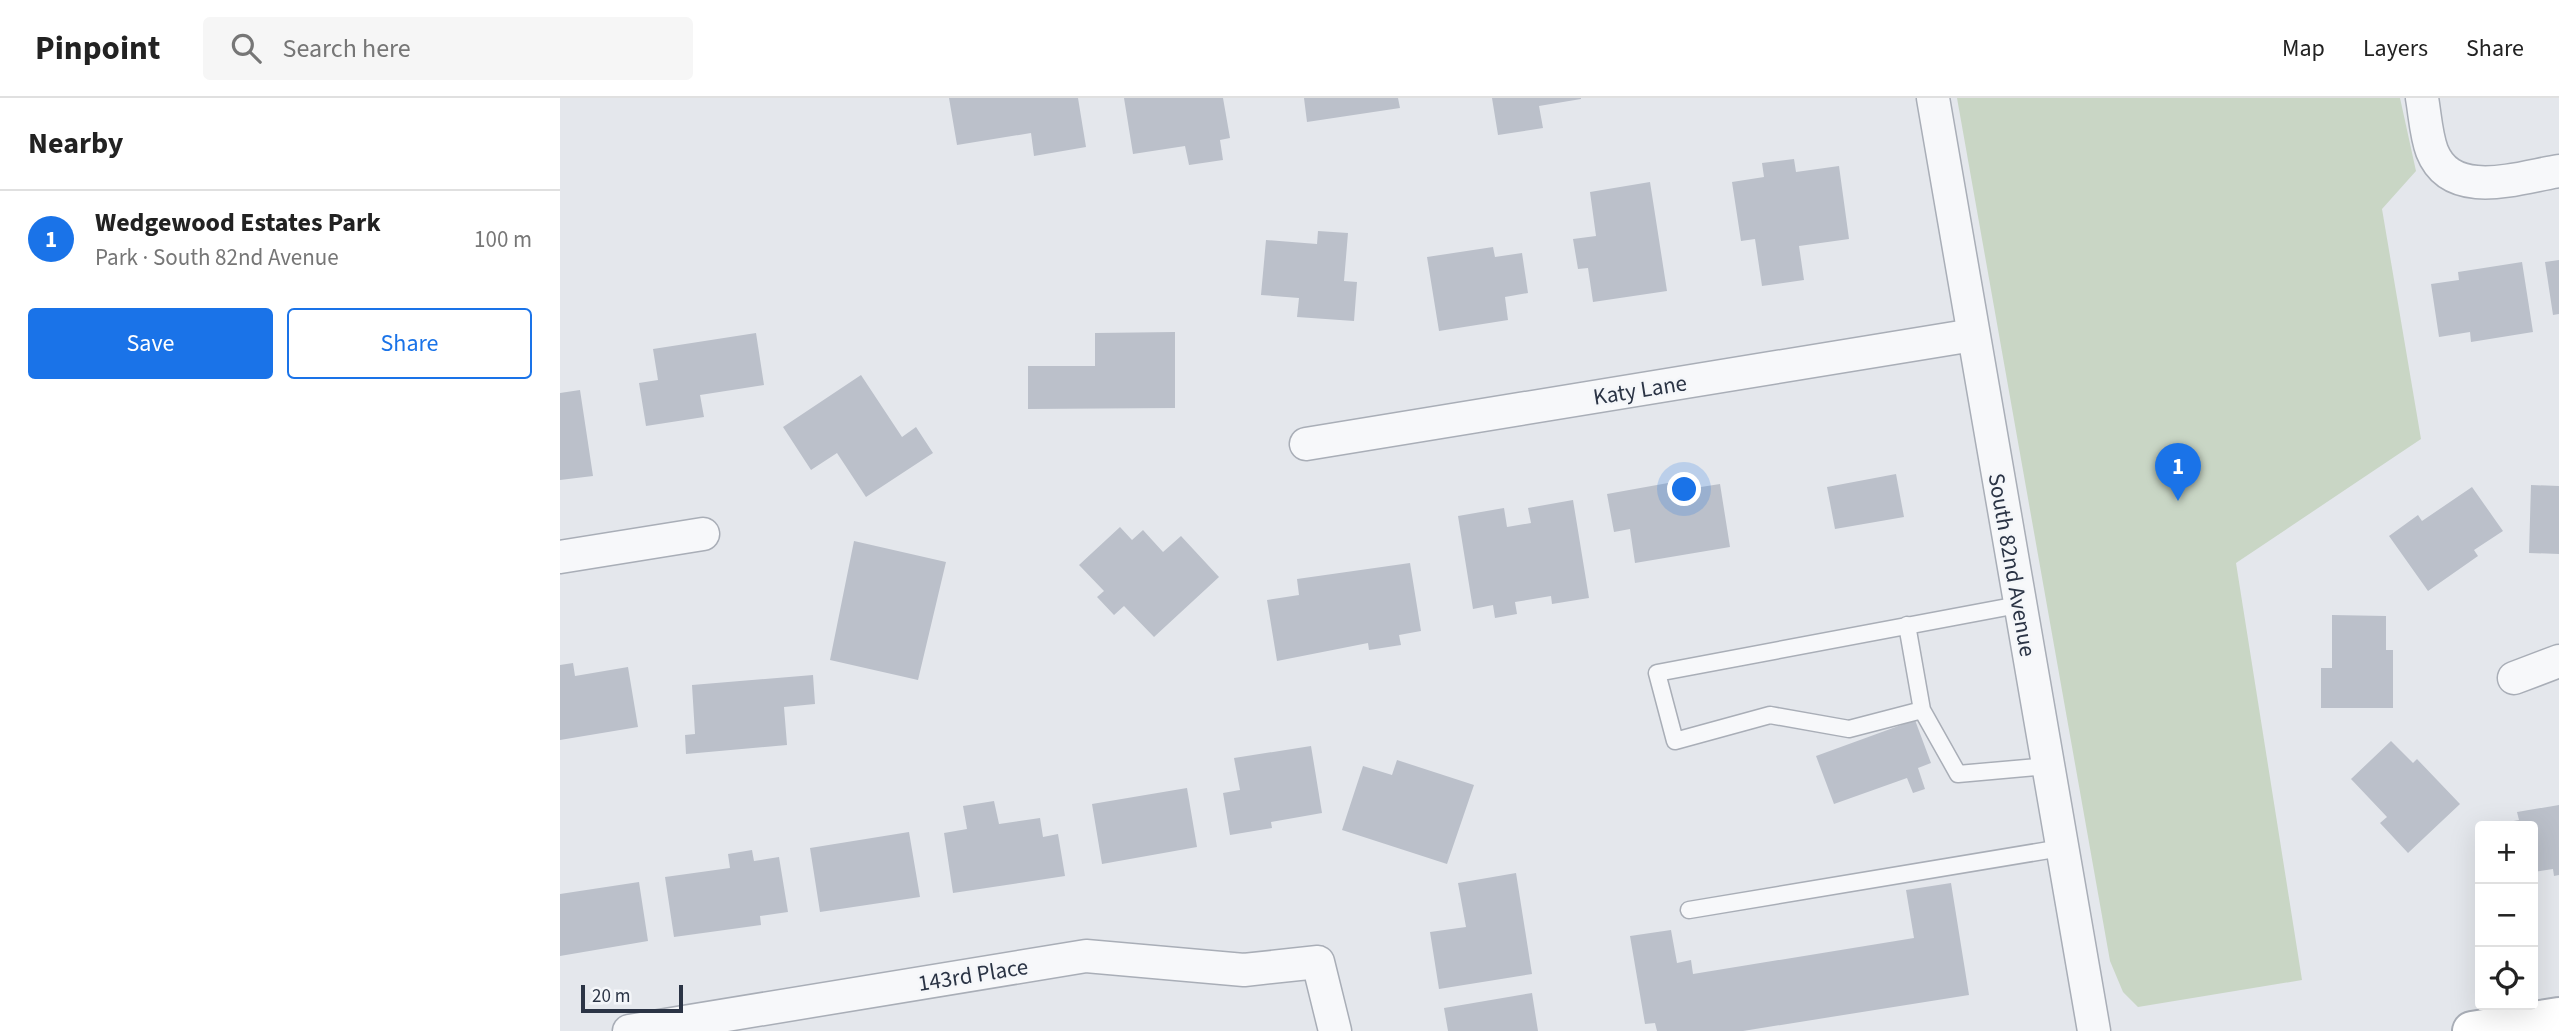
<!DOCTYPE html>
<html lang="en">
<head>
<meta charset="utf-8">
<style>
  :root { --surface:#fff; --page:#f6f6f6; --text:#222; --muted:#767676; --line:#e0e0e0; --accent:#1a73e8 }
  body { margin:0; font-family:"Source Sans 3",sans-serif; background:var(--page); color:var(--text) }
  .controls { position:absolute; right:21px; bottom:21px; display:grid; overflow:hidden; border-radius:7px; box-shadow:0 7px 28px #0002 }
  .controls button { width:63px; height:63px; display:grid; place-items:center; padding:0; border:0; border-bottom:2px solid var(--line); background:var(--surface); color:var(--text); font:35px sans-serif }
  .scale { position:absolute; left:21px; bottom:18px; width:102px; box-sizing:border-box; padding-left:7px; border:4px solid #2b3445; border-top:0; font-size:19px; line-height:24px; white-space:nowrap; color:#2b3445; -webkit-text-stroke:5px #f4f6f9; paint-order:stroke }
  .you { position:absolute; left:1125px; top:392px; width:24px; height:24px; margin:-18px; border:5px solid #fff; border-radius:50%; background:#1a73e8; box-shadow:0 0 0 10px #1a73e833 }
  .badge { display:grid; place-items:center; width:46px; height:46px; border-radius:50%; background:var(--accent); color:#fff; font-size:23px; font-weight:700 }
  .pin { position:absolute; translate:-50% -58px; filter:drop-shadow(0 2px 4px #0008) }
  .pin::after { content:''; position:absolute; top:37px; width:24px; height:21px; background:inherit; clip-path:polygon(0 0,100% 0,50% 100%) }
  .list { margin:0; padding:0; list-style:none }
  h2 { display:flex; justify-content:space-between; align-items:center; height:91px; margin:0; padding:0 28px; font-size:30px }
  h2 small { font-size:23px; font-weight:400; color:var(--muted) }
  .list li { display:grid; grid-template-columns:46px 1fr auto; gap:21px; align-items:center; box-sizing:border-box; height:98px; padding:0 28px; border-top:2px solid var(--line) }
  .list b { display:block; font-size:26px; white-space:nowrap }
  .list p { margin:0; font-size:23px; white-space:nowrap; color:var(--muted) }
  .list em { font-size:23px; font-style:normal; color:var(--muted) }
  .actions { display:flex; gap:14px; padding:21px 28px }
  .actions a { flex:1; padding:16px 0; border:2px solid var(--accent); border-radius:7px; text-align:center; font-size:24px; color:var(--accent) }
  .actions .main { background:var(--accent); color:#fff }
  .icon { flex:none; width:38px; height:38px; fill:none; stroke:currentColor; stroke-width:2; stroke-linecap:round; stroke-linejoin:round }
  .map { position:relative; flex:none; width:1999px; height:933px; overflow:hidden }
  header { display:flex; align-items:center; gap:42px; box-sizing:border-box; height:98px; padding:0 35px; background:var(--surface); border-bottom:2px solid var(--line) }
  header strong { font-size:33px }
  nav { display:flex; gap:38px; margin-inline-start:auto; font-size:24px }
  .search { width:490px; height:63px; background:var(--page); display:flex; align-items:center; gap:18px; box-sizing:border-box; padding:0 24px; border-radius:7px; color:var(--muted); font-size:26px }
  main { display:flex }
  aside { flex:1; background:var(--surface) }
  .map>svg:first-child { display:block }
</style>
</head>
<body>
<header>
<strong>Pinpoint</strong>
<div class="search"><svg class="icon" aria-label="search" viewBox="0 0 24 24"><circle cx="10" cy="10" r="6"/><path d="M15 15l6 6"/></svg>Search here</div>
<nav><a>Map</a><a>Layers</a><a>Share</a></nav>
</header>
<main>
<aside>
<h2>Nearby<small></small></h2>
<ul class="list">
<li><span class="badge">1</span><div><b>Wedgewood Estates Park</b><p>Park · South 82nd Avenue</p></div><em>100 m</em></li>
</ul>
<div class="actions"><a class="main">Save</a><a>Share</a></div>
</aside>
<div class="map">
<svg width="1999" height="933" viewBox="0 0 1999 933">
  <rect width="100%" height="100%" fill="#e4e7ec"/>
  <!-- green -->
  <path fill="#c9d6c5" d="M1397,0H1840L1856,73L1822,111L1861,341L1676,465L1742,882L1578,909L1563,894L1550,863Z"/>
  <!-- building -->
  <path fill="#bbc0ca" d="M389,0H518L526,49L474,58L471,35L397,47Z
    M564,0H663L670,40L660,42L663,62L629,67L625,48L573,56Z
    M744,0H838L840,10L747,24Z
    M932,0H1021V1L979,8L983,30L938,37Z
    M1234,61L1236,74L1279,68L1289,141L1239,148L1244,182L1202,188L1195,141L1181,143L1172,84L1204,79L1202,65Z
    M1090,84L1107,193L1033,204L1028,170L1018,171L1013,141L1036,138L1030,94Z
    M758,133L788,135L784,183L797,184L794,223L737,219L739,200L701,197L706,142L757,146Z
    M933,149L935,159L962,155L968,195L945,199L948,222L879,233L867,159Z
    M1999,162V216L1993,217L1985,164Z
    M1962,164L1973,234L1911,244L1910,234L1879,239L1871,186L1899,182L1898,174Z
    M615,234V310L468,311V268H535V235Z
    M196,235L204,287L140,297L144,319L86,328L79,285L98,282L93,251Z
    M301,277L342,339L356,329L373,355L306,399L277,355L251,372L223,329Z
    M20,292L33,378L0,382V295Z
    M1336,376L1344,419L1275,431L1267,389Z
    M1108,385L1109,394L1160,386L1170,449L1075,465L1070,431L1054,434L1047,396Z
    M1971,387L1999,388V456L1969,455Z
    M1912,389L1943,433L1914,452L1918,458L1868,493L1829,438L1858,417L1862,423Z
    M1013,402L1029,500L992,506L991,498L955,504L957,516L935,520L933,507L913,511L898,418L944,410L947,429L971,425L968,410Z
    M560,429L572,442L583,432L603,454L621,438L659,479L594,539L564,508L554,517L537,499L544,493L519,467Z
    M294,443L386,464L358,582L270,562Z
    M850,465L861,533L839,537L841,547L809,552L808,545L717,563L707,502L739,497L737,481Z
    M1772,517L1826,518V552H1833V610H1761V570H1772Z
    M13,565L15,578L68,569L78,629L0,642V567Z
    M253,577L255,606L224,609L227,647L126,656L125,637L135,636L132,587Z
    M1355,622L1371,665L1358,670L1365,691L1353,695L1347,680L1274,706L1256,658Z
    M1831,643L1853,665L1857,661L1900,706L1848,755L1820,725L1827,719L1791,681Z
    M751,648L762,715L711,724L712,730L670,737L663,695L680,692L674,660Z
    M837,662L914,687L887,766L782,732L803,668L832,677Z
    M627,690L637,749L542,766L532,706Z
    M434,703L439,726L480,720L483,739L498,736L505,778L393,795L384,735L407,731L403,708Z
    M1999,707V777L1994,778L1993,771L1973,774V728H1926L1959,722L1957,714Z
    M349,734L360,799L260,814L250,750Z
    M192,752L194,763L219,759L228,814L200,818L201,827L114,839L105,779L170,770L168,756Z
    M956,775L972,876L879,891L870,834L906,829L898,785Z
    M79,784L88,843L0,858V796Z
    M1391,785L1409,897L1183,933H1097L1095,925L1085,926L1070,838L1111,832L1117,865L1131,862L1133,876L1354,840L1346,792Z
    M972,895L978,933H888L884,910Z"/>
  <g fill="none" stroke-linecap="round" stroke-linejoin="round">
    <!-- lane casing -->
    <g stroke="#a9aeb7" stroke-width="19">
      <path id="lane" d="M1458,507L1097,575L1115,643L1210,617L1289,631L1362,612L1398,676L1487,668
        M1347,527L1362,612
        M1129,812L1501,750"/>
    </g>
    <!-- street casing -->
    <g stroke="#a9aeb7" stroke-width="35">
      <path id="street" d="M1373,0L1534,933
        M1862,0C1865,17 1866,37 1872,53C1892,104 1960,79 1999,73
        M746,346L1413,237
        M0,459L143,436
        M1954,580L1999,563
        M69,933L526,858L684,872L758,864L775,933"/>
    </g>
    <!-- secondary casing -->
    <g stroke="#a9aeb7" stroke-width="42">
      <path id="secondary" d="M1912,933L1999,919"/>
    </g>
    <!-- lane -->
    <use href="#lane" stroke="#f7f8fa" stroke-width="16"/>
    <!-- street -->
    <use href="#street" stroke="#f7f8fa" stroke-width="32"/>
    <!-- secondary -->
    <use href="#secondary" stroke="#fff" stroke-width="38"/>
  </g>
  <g text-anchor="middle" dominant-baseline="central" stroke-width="5" stroke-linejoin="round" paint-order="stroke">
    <!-- street labels -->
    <g font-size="23" fill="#2b3445" stroke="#f4f6f9">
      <text transform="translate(1080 292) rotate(-9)">Katy Lane</text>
      <text transform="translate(1452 467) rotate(80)">South 82nd Avenue</text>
      <text transform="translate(413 877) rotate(-9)">143rd Place</text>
    </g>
  </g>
</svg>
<div class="controls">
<button>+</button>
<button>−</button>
<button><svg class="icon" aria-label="locate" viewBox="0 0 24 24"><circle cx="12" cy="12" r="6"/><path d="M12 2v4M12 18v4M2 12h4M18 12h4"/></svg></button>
</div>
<div class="scale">20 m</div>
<div class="you"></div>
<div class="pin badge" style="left:1618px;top:403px">1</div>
</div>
</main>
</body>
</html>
